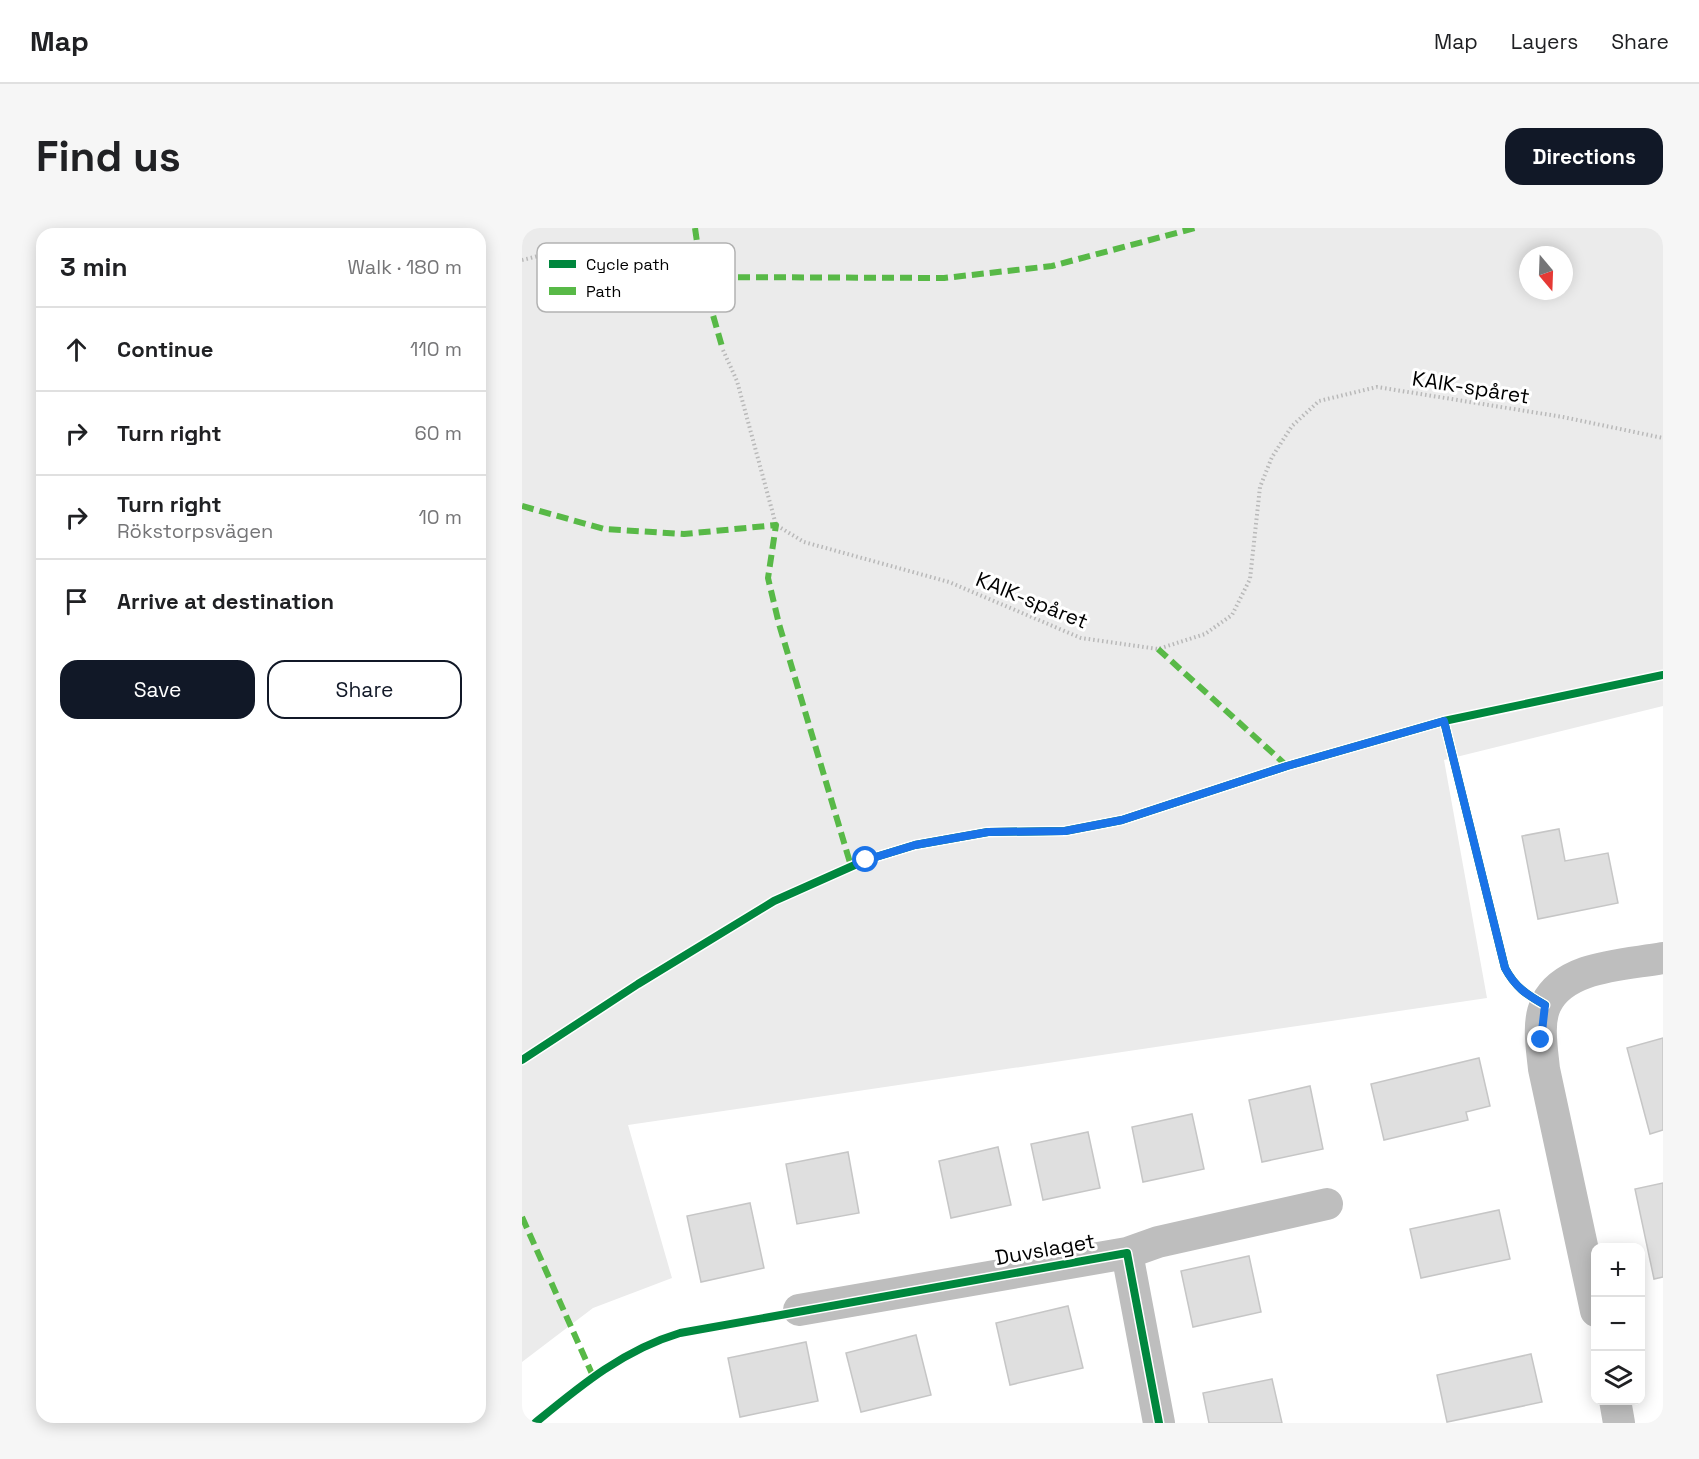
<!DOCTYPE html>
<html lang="en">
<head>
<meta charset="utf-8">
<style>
  :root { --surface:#fff; --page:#f6f6f6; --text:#202124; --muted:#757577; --line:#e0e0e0; --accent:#111827 }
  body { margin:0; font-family:"Space Grotesk",sans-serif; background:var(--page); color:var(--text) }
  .controls { position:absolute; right:18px; bottom:18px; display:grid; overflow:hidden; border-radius:12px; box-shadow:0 3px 15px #0003 }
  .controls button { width:54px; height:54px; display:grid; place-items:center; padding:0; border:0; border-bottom:2px solid var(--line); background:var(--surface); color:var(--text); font:30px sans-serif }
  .compass { position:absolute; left:997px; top:18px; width:54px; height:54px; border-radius:50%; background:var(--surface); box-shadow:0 3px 15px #0003; rotate:161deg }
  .stop { position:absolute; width:18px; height:18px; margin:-14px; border:4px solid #1a73e8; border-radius:50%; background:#fff }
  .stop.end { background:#1a73e8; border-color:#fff; box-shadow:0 2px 6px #0008 }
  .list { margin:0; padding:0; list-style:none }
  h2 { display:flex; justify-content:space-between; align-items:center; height:78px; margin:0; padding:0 24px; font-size:26px }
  h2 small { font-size:20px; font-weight:400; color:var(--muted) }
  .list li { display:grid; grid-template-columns:39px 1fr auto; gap:18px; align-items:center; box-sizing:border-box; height:84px; padding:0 24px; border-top:2px solid var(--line) }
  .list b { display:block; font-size:22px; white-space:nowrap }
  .list p { margin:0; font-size:20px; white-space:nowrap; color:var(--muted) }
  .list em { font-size:20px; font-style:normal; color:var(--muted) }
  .actions { display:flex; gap:12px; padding:18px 24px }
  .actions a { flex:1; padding:14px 0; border:2px solid var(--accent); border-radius:18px; text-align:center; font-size:21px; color:var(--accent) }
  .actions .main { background:var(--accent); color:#fff }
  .icon { flex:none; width:33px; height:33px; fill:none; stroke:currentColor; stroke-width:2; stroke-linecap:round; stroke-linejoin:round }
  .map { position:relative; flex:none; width:1141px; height:1195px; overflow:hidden; border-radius:18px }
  header { display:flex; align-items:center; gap:36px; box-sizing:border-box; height:84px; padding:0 30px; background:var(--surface); border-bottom:2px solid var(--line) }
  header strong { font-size:28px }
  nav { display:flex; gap:33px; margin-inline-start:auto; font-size:21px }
  .intro { display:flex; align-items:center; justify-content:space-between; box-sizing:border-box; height:144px; padding:0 36px }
  h1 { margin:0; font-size:42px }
  .button { padding:15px 27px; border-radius:18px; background:var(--accent); color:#fff; font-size:21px; font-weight:700 }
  main { display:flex; gap:36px; padding:0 36px }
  aside { flex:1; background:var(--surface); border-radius:18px; box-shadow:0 3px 15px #0003 }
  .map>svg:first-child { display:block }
</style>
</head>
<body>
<header>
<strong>Map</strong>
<nav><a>Map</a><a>Layers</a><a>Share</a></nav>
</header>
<div class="intro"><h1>Find us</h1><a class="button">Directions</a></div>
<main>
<aside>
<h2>3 min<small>Walk · 180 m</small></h2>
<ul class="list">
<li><svg class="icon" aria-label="ahead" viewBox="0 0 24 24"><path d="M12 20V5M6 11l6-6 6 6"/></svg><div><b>Continue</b></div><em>110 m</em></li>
<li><svg class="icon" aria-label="right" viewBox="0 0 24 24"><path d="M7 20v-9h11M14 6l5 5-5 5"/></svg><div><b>Turn right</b></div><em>60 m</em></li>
<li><svg class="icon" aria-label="right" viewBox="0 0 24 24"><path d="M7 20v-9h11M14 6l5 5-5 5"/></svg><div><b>Turn right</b><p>Rökstorpsvägen</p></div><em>10 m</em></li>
<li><svg class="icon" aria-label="arrive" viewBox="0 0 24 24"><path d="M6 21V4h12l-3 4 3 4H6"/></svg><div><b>Arrive at destination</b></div></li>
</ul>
<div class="actions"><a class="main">Save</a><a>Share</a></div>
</aside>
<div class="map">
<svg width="1141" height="1195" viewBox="0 0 1141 1195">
  <rect width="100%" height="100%" fill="#fff"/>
  <!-- green -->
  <path fill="#ebebeb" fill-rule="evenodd" d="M0,0H1141V478L922,532L965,770L106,897L150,1050L71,1080L0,1134ZM1006,27H1042V63H1006Z"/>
  <!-- building -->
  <path fill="#dfdfdf" stroke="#c6c6c6" stroke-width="1.5" d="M1037,601L1043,633L1086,625L1096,675L1016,691L1000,608Z
    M1141,810V902L1128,906L1105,820Z
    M957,830L968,878L944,884L946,892L862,912L849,856Z
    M788,858L801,921L740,934L727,872Z
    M670,886L682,941L621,954L610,899Z
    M566,904L578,960L521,972L509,916Z
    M476,919L489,977L429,990L417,933Z
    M326,924L337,985L275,996L264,936Z
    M1141,955V1049L1132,1051L1113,961Z
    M228,975L242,1040L179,1054L165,988Z
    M977,982L988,1031L899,1050L888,1001Z
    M727,1028L739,1084L671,1099L659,1043Z
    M546,1078L561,1140L488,1157L474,1095Z
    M394,1107L409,1167L339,1184L324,1125Z
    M284,1114L296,1173L218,1189L206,1130Z
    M1009,1126L1020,1174L925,1194L915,1147Z
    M750,1151L760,1195H687L681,1165Z"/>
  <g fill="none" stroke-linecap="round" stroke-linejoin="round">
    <!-- path -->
    <path stroke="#b9b9b9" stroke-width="4" stroke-dasharray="1.5 3" stroke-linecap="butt" d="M0,32L41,22L125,34L159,47L180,49
      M201,122L215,153L254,297L282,314L427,354L559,410L636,421L683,406L710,387L728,351L738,259L750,229L770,198L797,173L855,159L1041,189L1141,210"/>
    <!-- street -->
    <path stroke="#bebebe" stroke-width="32" d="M605,1025L636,1014L805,976
      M277,1082L605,1025L637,1195
      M1074,1083L1022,841C1020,821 1015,794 1024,776C1043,737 1104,737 1141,730
      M1093,1172L1097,1195"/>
    <!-- quiet -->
    <path stroke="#58b947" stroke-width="6" stroke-dasharray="12 6" stroke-linecap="butt" d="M173,0L180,49L201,122
      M180,49L422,50L530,38L673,0
      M0,278L82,301L162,306L254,297L246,350L257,396L329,638
      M636,421L765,538
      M0,989L71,1148"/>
    <!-- cycleway casing -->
    <g stroke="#fff" stroke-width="11">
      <path id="cycleway" d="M922,493L983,740C993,759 1005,767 1023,777
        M0,832L116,756L252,673L344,632L393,617L466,604L543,603L600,592L765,538L922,493L1141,447
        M13,1195C58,1158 101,1122 158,1105L605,1025L637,1195"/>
    </g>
    <!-- cycleway -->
    <use href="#cycleway" stroke="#00873e" stroke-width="8"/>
  </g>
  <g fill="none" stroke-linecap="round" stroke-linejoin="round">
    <!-- route -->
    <path stroke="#1a73e8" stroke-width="8" d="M344,632L393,617L466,604L543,603L600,592L765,538L922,493L983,740C993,759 1005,767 1023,777L1019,812"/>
  </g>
  <g text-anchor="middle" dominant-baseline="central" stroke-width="6" stroke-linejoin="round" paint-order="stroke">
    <!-- street labels -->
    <g font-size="21" fill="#000" stroke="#fff">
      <text transform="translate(949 159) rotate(9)">KAIK-spåret</text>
      <text transform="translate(510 372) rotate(22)">KAIK-spåret</text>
      <text transform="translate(523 1021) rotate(-10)">Duvslaget</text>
    </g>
  </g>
  <!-- legend -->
  <rect x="15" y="15" width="198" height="69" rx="9" fill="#fff" stroke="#b2b2b2" stroke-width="1.5"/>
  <rect x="27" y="32" width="27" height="8" fill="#00873e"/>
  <rect x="27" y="59" width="27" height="8" fill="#58b947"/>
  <g font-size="16" fill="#000">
    <text x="64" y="42">Cycle path</text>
    <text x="64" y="69">Path</text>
  </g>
</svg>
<div class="controls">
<button>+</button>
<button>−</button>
<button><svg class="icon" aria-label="layers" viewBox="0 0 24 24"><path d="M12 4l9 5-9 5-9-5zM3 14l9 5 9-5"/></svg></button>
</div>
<svg class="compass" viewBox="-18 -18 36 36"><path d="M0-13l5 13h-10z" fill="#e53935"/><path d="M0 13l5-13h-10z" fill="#757577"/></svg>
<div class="stop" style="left:344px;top:632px"></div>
<div class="stop end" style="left:1019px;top:812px"></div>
</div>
</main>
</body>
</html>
